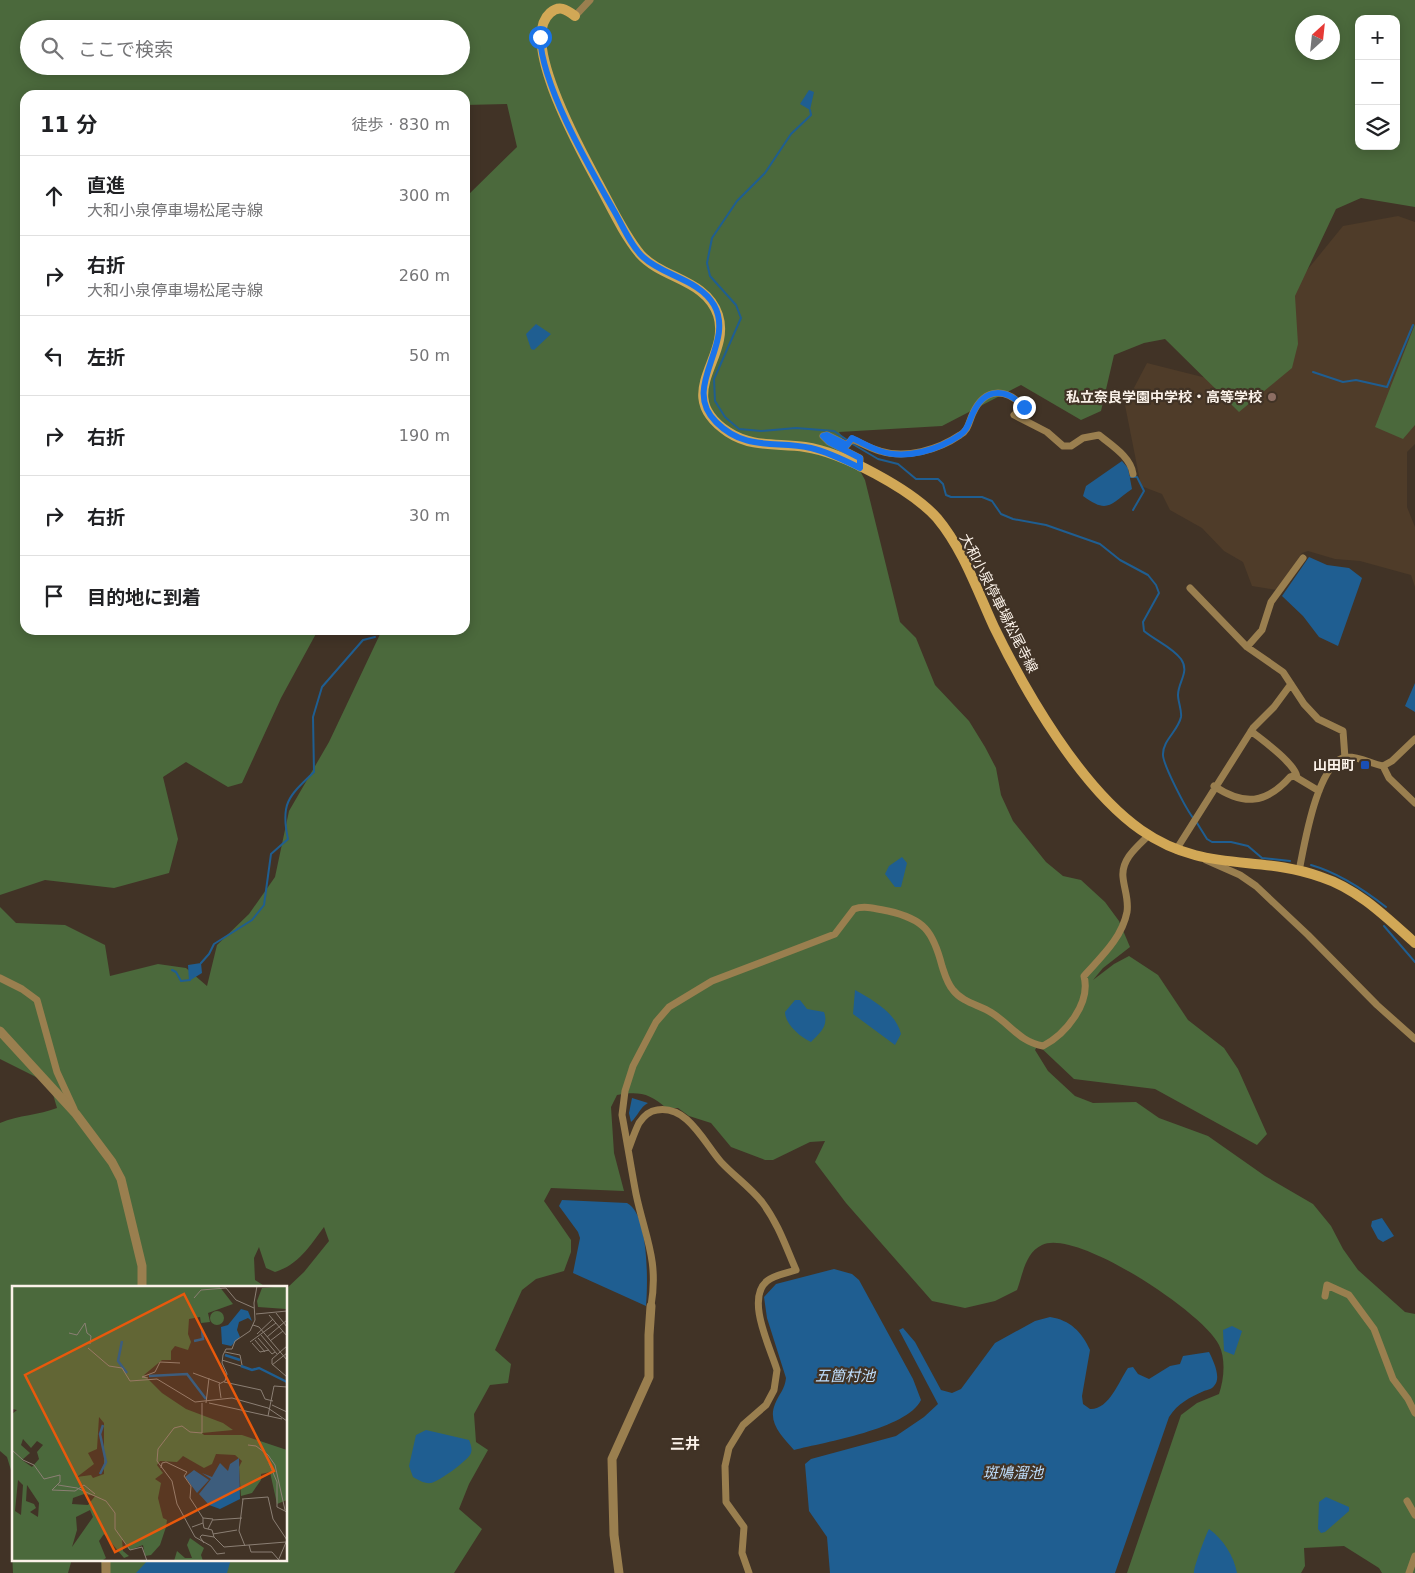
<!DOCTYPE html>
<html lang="ja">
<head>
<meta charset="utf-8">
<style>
  :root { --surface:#fff; --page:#f6f6f6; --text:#202124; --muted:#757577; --line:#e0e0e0 }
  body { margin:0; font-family:"DejaVu Sans","Noto Sans JP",sans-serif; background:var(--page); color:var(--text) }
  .controls { position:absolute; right:15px; top:15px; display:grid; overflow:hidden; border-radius:10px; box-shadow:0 2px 12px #0003 }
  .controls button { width:45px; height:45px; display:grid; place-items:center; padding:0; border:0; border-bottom:1px solid var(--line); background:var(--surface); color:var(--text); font:25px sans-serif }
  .compass { position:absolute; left:1295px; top:15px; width:45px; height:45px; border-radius:50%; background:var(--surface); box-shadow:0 2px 12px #0003; rotate:27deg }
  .stop { position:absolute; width:15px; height:15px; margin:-11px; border:4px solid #1a73e8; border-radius:50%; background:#fff }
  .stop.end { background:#1a73e8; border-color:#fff; box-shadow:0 1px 5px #0008 }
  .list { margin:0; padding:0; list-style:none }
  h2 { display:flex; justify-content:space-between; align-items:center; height:65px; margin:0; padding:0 20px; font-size:21px }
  h2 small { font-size:16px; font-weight:400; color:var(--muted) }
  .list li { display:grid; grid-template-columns:32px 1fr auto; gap:15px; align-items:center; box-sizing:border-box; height:80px; padding:0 20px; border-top:1px solid var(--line) }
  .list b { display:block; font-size:19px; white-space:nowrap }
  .list p { margin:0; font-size:16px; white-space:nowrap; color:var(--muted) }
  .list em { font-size:16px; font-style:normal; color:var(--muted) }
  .icon { flex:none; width:28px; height:28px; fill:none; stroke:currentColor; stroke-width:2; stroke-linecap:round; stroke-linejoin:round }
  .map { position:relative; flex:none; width:1415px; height:1573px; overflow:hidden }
  .search { position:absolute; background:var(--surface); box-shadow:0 2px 12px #0003; left:20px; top:20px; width:450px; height:55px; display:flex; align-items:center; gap:12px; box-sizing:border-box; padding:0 18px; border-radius:28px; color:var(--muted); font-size:19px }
  .panel { position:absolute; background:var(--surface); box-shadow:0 2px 12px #0003; left:20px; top:90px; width:450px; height:545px; border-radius:15px }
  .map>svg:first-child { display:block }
</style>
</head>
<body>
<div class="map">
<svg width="1415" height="1573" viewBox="0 0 1415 1573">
  <rect width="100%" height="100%" fill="#413326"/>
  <!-- built -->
  <path fill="#4f3c29" d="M1398,216L1415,222V444L1407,452V507L1415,527V587L1411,575L1360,561L1335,559L1308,551L1302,553L1277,590L1252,586L1243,562L1224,551L1202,528L1170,510L1162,494L1141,486L1125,405L1147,363L1246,388L1282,301L1343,226Z"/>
  <!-- green -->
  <path fill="#4b693c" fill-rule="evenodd" d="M0,0H1415V207L1361,198L1336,209L1295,296L1298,344L1292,368L1239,412L1165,339L1144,343L1114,355L1101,411L1081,420L1021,385L942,426L839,432L865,480L900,622L916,638L935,685L969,721L985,747L996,768L1001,795L1013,821L1046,862L1063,876L1081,880L1105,902L1119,921L1130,947L1103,968L1093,980L1114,964L1129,956L1158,975L1188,1020L1224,1048L1238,1069L1267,1134L1257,1145L1155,1089L1074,1079L1038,1045L1035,1050L1048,1071L1075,1096L1093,1103L1136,1102L1159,1118L1208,1136L1265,1176L1313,1204L1331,1226L1343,1249L1358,1270L1405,1312L1415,1314V1573H1382L1379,1568L1344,1546L1304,1548L1305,1566L1301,1573H1127L1181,1415L1197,1403L1219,1394C1224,1380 1226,1359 1219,1345C1204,1313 1076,1228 1042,1245C1025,1253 1023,1274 1017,1290L995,1301L965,1308L932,1301L846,1203L815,1162L825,1141L810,1142L773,1160H765L731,1147L711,1123L689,1116L678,1108H666C650,1093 638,1091 617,1095L611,1107L614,1153L624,1191L551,1188L544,1201L571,1240V1252L564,1271L536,1279L522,1290L495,1350L511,1364L508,1383L490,1385L474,1414L476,1442L488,1450L469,1484L459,1509L482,1529L454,1573H102L101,1559H286V1289L304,1272L329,1241L324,1227C310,1246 298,1265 275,1272L266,1268L259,1247L254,1258L255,1280L266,1287H14V1480L7,1457L0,1451V1123C19,1115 39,1115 57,1108L50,1084L0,1059V907L16,923L65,925L105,945L110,976L158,964L186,968L207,986L217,945L249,914L275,877L289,811L329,742L382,630H465V198L517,147L507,104L465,105V95H25V630H318L281,698L242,783L228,787L186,762L163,777L178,839L169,873L114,888L45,880L0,895ZM1359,19H1396V146H1359ZM1302,22H1332V52H1302ZM29,29H461V66H29Z
    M1415,324V425L1403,439L1375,427Z
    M14,1518V1559H72L68,1573H13L11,1533Z"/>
  <!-- water -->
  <path fill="#1f5e91" d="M809,90L814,92L810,110L800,104Z
    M536,324L551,334L534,350L531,349L526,334Z
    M1122,461L1128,468L1132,489C1109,505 1108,514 1083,496L1086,486Z
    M1309,557L1327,565L1349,568L1362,578L1338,646L1319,637L1303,616L1282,596Z
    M1415,683V712L1405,706Z
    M902,857L907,863L901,887H895L885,874L889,866Z
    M201,963L202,973L189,981L188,965Z
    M855,990C873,1000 896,1013 901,1034L895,1045L853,1014Z
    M795,1000H800L807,1009L824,1012C829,1026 820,1033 811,1042C800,1037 785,1024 785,1012Z
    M632,1098L648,1103C640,1107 638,1116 631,1122L629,1113Z
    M562,1200L627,1203C649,1214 648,1283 646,1306L573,1273L580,1238L578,1232L559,1206Z
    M1382,1218L1394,1236L1383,1242L1378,1239L1371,1226L1372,1221Z
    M834,1269L852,1274L859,1280L913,1379L921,1400C907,1429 825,1442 794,1450C783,1437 767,1423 775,1404C779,1394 785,1389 786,1378L767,1318L764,1297L776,1284Z
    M1050,1317C1070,1320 1082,1332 1090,1350L1082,1396L1083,1404L1090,1409C1109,1410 1119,1381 1128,1368L1133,1367L1138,1374L1149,1379L1170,1366L1180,1364L1183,1356L1209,1352C1213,1360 1222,1378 1214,1386C1212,1389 1207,1390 1204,1391C1189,1398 1178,1403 1169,1417L1115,1573H830L827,1537L809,1511L805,1464L811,1459L896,1436L924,1417L938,1404L899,1330L903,1328L915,1342L941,1390L952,1393L961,1389L995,1343L1035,1321Z
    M1232,1326L1242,1331L1234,1355L1224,1351L1223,1330Z
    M426,1430L469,1440C471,1445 473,1450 470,1455C465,1462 440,1481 431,1483C425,1484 418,1480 413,1477L409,1466L416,1435Z
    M1326,1497L1349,1507V1511L1325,1532L1321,1533L1318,1529L1319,1502Z
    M1209,1529C1223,1539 1234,1556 1237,1573H1194C1193,1569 1206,1534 1209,1529Z
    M149,1559H231L227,1573H136Z"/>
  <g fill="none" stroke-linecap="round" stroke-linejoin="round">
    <!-- stream -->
    <path stroke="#1f5e91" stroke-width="2" d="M810,110L811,115L791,134L765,173L737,201L712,238L707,263L710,276L736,305L741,318L714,379L715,401L725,417L739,429L761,431L796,428L834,431L847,440
      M1313,372L1343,382L1356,380L1387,387L1413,325
      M851,443L878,459L898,464L916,479H938L943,484L946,495L951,497H982L992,501L1001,514L1013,519L1046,525L1100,544L1120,560L1148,575L1156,585L1159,593L1143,622L1144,631C1156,641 1172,647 1181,659C1190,672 1178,682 1178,695C1178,702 1182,710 1181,717C1178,731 1163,740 1163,754C1162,763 1187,811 1194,819
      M1130,477H1137L1144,491L1133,510
      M1197,823L1207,839L1212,842H1231L1248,846L1262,858L1290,861
      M1311,865C1339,873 1363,889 1386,907
      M1384,926L1415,962
      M201,963L209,954L214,944L252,920L264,905L271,854L288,839C280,803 289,796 314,772L313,717L322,687L363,640L375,637
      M172,970L176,972L181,981L190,980"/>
    <!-- minor -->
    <path stroke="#9a7f4f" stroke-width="7" d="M575,16L590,0
      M860,468V458L829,442L823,436L827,435L847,445L852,439C861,443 871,449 880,451C906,459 938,450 960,435C969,430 969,421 973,413C985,387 1006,388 1024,407L1014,415L1047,432L1063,446H1071L1083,438L1099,435C1111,445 1131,457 1133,474
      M1190,588L1247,647L1283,672L1304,704L1318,719L1343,731L1345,758
      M1247,647L1262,630L1271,602L1303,558
      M1251,731C1262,740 1295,763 1297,777
      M1383,766L1389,778L1415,803
      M1214,786C1244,806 1266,804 1290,777L1294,776L1319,791
      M1176,850L1253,728L1274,707L1291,684
      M1206,860L1240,875L1256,886L1308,935L1377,1005L1415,1039
      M1299,871C1304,847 1317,762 1346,757C1359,756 1371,764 1383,766L1392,761L1415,739
      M0,978L22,989L37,1000L57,1072L74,1109
      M629,1148C632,1140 635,1131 639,1123C643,1117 649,1111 657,1110C688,1105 704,1143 721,1162C734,1176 750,1187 762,1202C778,1223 786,1247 796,1270C787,1273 774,1275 767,1281C745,1299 771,1349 777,1370L774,1390L766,1405L743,1425L729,1448L725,1466L726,1502L744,1527L742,1553L749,1573
      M1325,1296L1327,1285L1349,1295L1374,1329L1393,1379L1408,1399L1415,1413
      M651,1306C659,1260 645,1237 636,1194C631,1168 627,1141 622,1115L625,1091L633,1066L656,1022L669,1007L712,981L835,934L854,909C865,905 877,909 888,911C924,919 933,931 942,966C945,975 947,983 953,990C963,1003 980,1005 992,1013C1011,1025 1020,1042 1043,1046C1066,1034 1091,1003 1084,976C1101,957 1122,938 1127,912C1129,899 1124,889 1123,877C1121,859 1138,846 1149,835
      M1407,1501L1415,1515
      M1409,1573L1415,1556"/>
    <!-- tertiary -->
    <path stroke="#9a7f4f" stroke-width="9" d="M0,1031L76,1114L112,1162L121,1179L142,1266V1287
      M106,1559V1573
      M619,1573L614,1535L612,1459L649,1377V1335L651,1306"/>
    <!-- secondary -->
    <path stroke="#d2a856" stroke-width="10" d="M575,16C566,9 559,5 550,13C519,40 580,149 596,179C610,204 622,232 640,254C662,279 706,279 718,315C732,358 671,394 728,432C752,448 778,443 805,447C842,452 912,490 937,518C963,549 977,590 994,627C1026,693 1081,788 1141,830C1204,874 1257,854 1321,877C1358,889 1386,917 1415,943"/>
  </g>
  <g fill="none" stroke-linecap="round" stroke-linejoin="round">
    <!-- route -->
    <path stroke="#1a73e8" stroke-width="6" d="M540,37C542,86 588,165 613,209C622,224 630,245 643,257C663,276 699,279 714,305C736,344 680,387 716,422C746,452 776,440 811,448C828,452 844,460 860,468V458L829,442L823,436L827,435L847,445L852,438C861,442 871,448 880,451C906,460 938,450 960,435C968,430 969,421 973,413C985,387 1006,388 1024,407"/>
  </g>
  <!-- markers -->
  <circle fill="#8d6e63" stroke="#413326" stroke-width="2" cx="1272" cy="397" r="5"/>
  <rect fill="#1a4fb4" stroke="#413326" stroke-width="2" x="1360" y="760" width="10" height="10" rx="2.5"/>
  <g text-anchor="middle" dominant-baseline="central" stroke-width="4.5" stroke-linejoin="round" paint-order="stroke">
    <!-- poi labels -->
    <g font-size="14" font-weight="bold" fill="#fbf2e9" stroke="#413326" text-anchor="end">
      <text x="1262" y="397">私立奈良学園中学校・高等学校</text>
      <text x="1355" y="765">山田町</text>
    </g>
    <!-- street labels -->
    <g font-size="14" fill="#fbf2e9" stroke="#413326">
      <text transform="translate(999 603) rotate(63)">大和小泉停車場松尾寺線</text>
    </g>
    <!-- water labels -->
    <g font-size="15" font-style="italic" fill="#beddfb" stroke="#413326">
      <text x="845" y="1376">五箇村池</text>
      <text x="1013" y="1473">斑鳩溜池</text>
    </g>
    <!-- neighbourhood labels -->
    <g font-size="15" font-weight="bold" fill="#fbf2e9" stroke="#413326">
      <text x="685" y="1444">三井</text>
    </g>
  </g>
  <!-- overview -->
  <g transform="translate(12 1286)">
    <rect width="275" height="275" fill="#413326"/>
    <path d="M0,0H207L221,18L196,27L198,36L189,37L188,31L177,33L176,48L179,56L176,64L163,60L159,65V74H150L132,89L150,107L174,123L211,137L221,144L190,147L192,149H230L275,164V214L265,218L258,186L249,188V194L240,207L229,210L227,181L230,175L223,169L204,168L200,178L192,182L171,170L165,176L148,175L145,179L151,187L143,193L149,197L146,212L151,232L155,234L154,241L148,259L139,269L133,270L131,259L118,264L110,253L111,265L117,270L112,272L92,248L87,255L94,272L91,274L0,275V128L5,124L0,123ZM87,131L92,137V188L81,192L79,189L65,191L82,178L76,167L85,163ZM11,153L19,162L25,155L31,159L25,166L27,173L20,181L10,174L18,167L9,159ZM6,194L11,199L9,229L3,225ZM15,199L27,217L26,231L18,226L24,222L22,218L14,215ZM72,208L83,210L76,219L60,218L61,212ZM78,224L81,231L60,261L65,244L64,231ZM275,0L274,23L246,21L245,15L250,2ZM198 32a7 7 0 1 1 14 0a7 7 0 1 1-14 0ZM178,252L192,262L189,269L191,275H162L165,265L173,272H180L175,259Z" fill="#4b693c" fill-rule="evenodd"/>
    <path d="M229,23L236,25L240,35L236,32L227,36L225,44L228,51L219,60L210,58L209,41L216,39ZM227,172L228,213L208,223L197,219L187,208L199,193L190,187L200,191L208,177L216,185L218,178ZM182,184L197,194L185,207L173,191Z" fill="#1f5e91"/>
    <path fill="none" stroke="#1f5e91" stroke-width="2.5" d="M110,55L106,75L115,87M182,55L191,53L190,44M213,69L228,74M229,80L240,84L247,82L275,96M137,90L175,88L194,113M88,188L94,176L88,148L91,139"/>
    <path fill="none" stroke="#8b7f74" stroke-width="1" d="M182,12L189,4L214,2L224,14L242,22M264,27L275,41M244,28L275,25M257,29L275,50M241,39L247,41L275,74M57,47L65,49L73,37L75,47L79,50L78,58M245,48L261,33M249,49L265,68M255,51L275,34M246,52L260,68L263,66M243,54L253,66M258,55L271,45M238,56L264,37M240,57L248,66L257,64M275,60L260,73V78L275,91M76,62L97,80L110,82L118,95L145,93L183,116L220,112L256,122L275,135M213,66L228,69L230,79M210,74L229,80M260,79L275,67M181,87L208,97M136,92L130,91L143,86L148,76L168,77M212,96L249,104L253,113L261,115M209,112L207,98L213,95L215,88L210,77L211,69L214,63H220L223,55L238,45L243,34L242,17L245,0M190,117V147L178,146L170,140L162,142L146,163L145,175L160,195L165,218L183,251L199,260L205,268L213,267M194,117L197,92M197,117L270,133M260,119L275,126M256,130L262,100L275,101M236,159L244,160L256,169L263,179L273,224M0,164L11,174L22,179L32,193L48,189V196L40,204L63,205L72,199L83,208M257,177L265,196V221L275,226M149,182L150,177L154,176L175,186L172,190L179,200L178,212L191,232M46,199L65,202L94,215L103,227V243L118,264L130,261L135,275M230,213L256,211L261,233L275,254M231,213L227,245L233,260M201,234L230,232M191,237V232L201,233L196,243M180,241L191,237L192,242L200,244L202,251L212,261L274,256M201,248L225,244M192,257L188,251L190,249L202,251M237,259L239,266H260L266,273M266,275L275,254"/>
    <path fill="#e8590c" fill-opacity="0.15" stroke="#e8590c" stroke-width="2.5" d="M172,8L262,185L103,266L13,89Z"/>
    <rect width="275" height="275" fill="none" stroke="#fbf2e9" stroke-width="2.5"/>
  </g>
</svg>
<div class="controls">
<button>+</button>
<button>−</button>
<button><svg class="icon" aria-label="layers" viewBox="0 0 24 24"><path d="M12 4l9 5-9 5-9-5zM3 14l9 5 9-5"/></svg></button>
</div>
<svg class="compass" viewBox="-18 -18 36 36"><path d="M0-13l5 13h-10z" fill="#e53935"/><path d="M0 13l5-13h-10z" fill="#757577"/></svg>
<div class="stop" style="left:540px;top:37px"></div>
<div class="stop end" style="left:1024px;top:407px"></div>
<div class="search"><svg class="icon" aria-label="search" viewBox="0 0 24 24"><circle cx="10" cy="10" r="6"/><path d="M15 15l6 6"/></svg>ここで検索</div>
<section class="panel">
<h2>11 分<small>徒歩 · 830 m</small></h2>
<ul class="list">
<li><svg class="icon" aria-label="ahead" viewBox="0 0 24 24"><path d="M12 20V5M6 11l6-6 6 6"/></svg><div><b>直進</b><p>大和小泉停車場松尾寺線</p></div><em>300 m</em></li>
<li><svg class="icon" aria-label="right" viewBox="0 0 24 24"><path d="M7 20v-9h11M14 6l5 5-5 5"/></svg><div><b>右折</b><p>大和小泉停車場松尾寺線</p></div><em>260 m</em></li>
<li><svg class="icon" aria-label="left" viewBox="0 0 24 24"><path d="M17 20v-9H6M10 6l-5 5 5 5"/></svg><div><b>左折</b></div><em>50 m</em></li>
<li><svg class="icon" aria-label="right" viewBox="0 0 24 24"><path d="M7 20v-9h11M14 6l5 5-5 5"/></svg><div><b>右折</b></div><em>190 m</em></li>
<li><svg class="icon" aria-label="right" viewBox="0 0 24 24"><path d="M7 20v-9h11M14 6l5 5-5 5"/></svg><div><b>右折</b></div><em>30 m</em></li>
<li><svg class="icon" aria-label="arrive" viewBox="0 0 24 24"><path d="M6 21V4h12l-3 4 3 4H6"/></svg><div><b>目的地に到着</b></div></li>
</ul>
</section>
</div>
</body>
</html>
